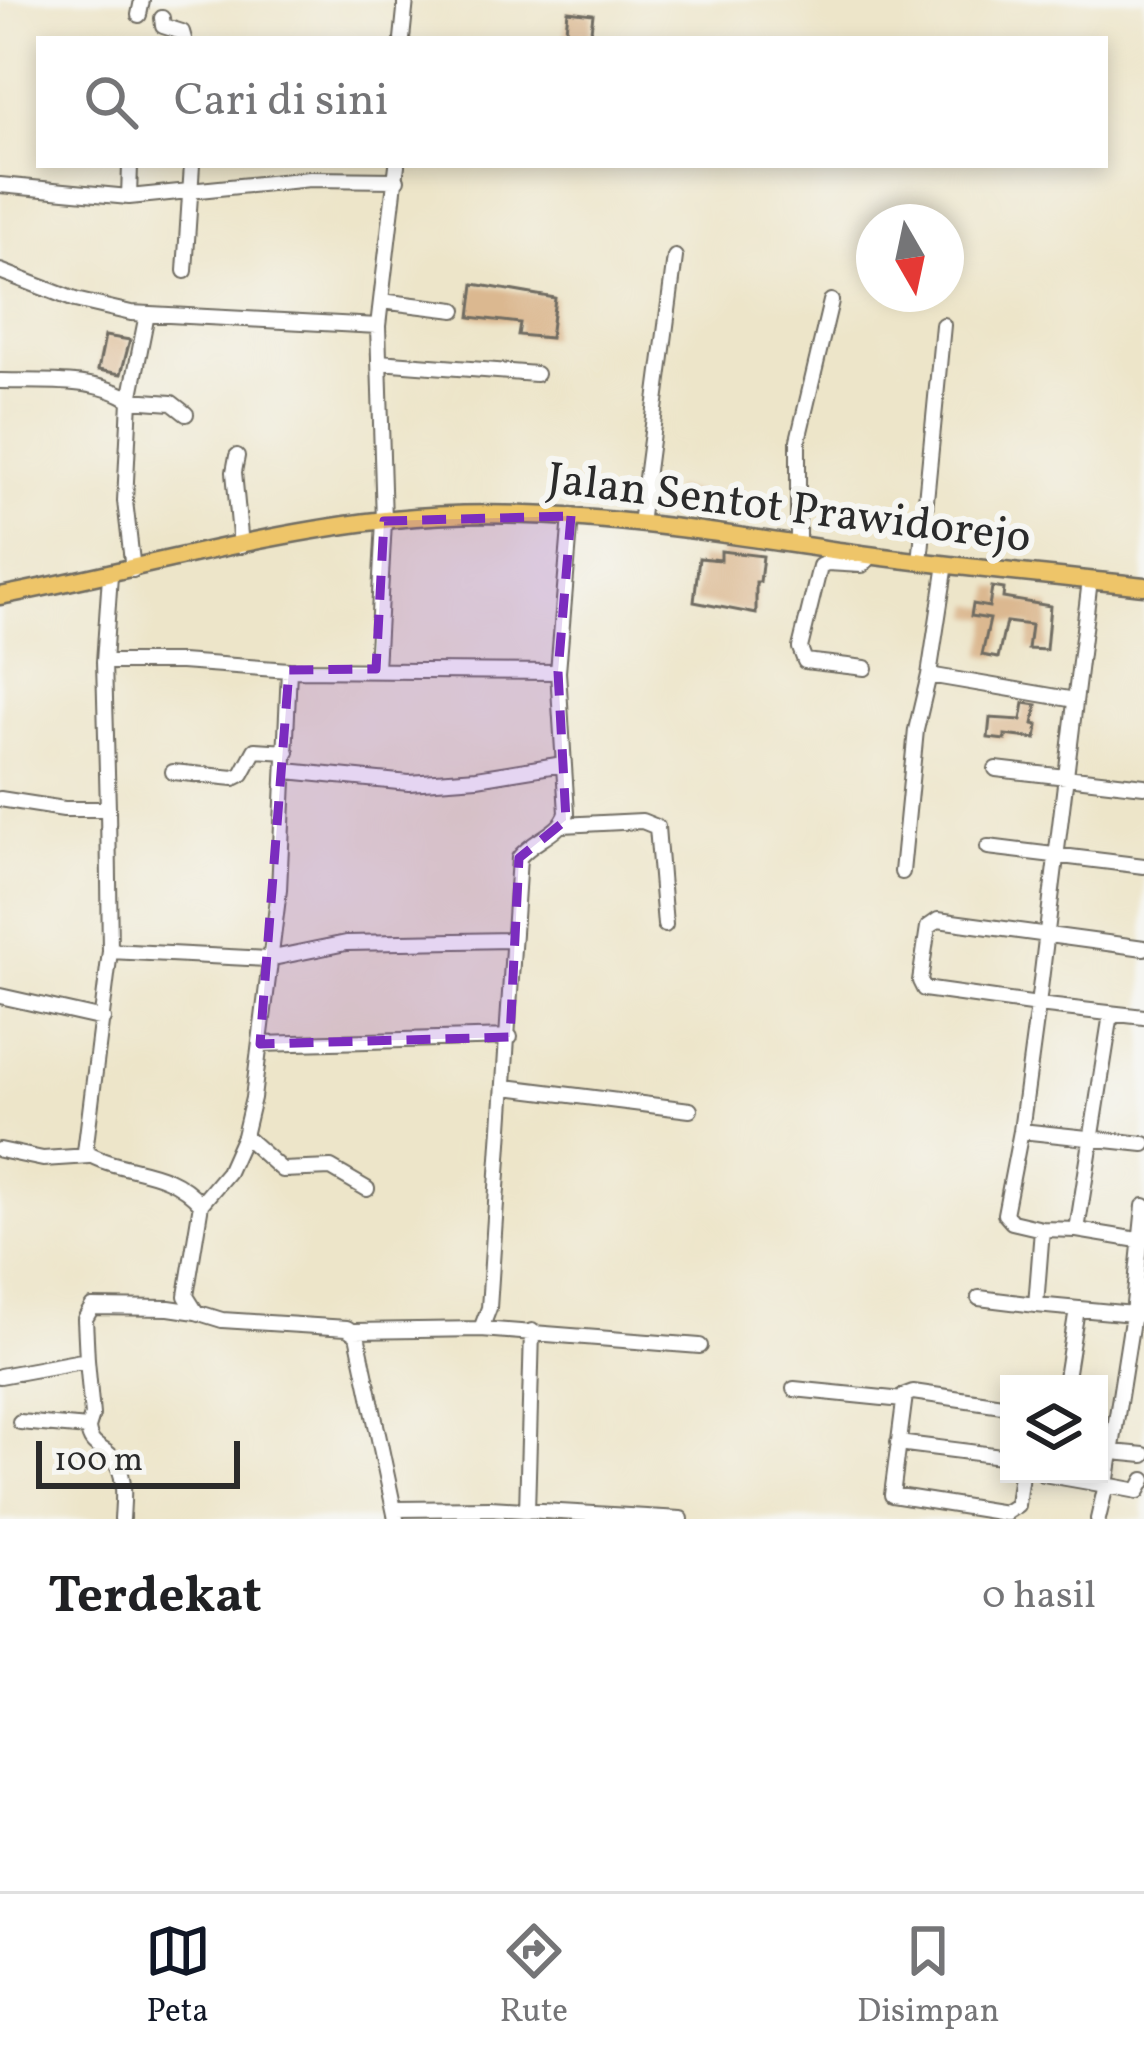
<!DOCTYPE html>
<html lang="id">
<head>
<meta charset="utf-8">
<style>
  :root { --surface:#fff; --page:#f2f2f2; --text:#202124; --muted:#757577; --line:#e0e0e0; --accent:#111827 }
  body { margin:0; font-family:Vollkorn,serif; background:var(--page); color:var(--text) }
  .controls { position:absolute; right:36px; bottom:36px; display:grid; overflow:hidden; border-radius:0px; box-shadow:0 6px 18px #0003 }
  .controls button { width:108px; height:108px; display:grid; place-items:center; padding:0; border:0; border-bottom:3px solid var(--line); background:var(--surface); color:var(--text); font:60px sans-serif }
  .compass { position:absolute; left:856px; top:204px; width:108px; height:108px; border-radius:50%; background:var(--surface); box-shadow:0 6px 18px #0003; rotate:171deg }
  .scale { position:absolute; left:36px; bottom:30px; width:204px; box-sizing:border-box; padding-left:12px; border:6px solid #2b2b2b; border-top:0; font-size:33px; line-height:42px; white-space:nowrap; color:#2b2b2b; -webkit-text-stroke:9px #f6f6f2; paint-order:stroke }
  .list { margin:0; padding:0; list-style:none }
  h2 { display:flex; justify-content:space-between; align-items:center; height:156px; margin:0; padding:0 48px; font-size:51px }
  h2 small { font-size:39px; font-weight:400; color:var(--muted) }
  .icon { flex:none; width:66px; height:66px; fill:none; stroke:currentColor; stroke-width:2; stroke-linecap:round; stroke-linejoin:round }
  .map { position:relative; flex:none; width:1144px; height:1519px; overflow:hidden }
  .search { position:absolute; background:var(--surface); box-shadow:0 6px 18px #0003; left:36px; right:36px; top:36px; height:132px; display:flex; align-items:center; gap:30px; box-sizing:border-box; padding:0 42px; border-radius:0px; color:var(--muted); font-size:45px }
  .sheet { height:372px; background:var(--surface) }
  nav { display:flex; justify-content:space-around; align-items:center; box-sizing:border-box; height:168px; border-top:3px solid var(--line); background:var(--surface); font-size:33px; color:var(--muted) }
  nav a { display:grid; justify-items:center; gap:6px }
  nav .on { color:var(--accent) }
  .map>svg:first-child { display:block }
</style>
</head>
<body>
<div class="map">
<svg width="1144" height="1519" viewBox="0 0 1144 1519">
  <rect width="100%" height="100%" fill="#f6f6f2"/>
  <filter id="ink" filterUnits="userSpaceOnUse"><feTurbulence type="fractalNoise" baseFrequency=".00833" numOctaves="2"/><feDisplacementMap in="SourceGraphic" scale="24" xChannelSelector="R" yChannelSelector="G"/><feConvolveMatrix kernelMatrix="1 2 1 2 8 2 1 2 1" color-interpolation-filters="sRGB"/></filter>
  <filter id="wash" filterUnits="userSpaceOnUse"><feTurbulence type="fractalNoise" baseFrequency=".004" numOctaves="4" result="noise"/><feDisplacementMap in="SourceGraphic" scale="48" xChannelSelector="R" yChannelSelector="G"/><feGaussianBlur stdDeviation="2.7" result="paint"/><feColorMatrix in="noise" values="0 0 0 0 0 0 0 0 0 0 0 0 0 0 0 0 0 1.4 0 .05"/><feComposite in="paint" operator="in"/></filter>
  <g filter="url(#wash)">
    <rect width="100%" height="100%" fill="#ede5c9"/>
    <g id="blocks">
      <!-- building -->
      <path fill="#dbb890" d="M568,11L593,14L590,39H565Z
        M474,284L555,298L550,338L518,335L520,323L470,317Z
        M105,336L130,340L121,374L98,370Z
        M674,488L700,493L696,512L670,506Z
        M721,551L763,556L760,582H756V614L694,602L699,558L721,560Z
        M992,587L1004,589L1003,598L1050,606L1046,650L1028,649L1031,625L1006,622L998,658L982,655L990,619L971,616L973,604L989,607Z
        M1024,703L1037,705L1033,724L1038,725L1036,739L1005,735V740L988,738L990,718L1021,720Z"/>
    </g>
  </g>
  <g filter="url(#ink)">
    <use href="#blocks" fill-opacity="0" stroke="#6f6c62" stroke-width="3"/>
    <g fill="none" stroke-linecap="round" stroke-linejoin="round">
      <!-- minor casing -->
      <g stroke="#6f6c62" stroke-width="18">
        <path id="minor" d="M139,15L142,0
          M162,18L163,26L182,32L184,39
          M402,39L406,0
          M0,185L129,197L310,179L397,180
          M129,197L130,165
          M0,271L75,300L131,313L378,326
          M185,271L192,165
          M381,301L455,310
          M147,314L130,400L172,403L186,414
          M379,362L536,374
          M0,381C38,382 98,377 130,400L125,501L133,570
          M237,456L234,472L241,546
          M640,524L675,257
          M798,545V440L831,301
          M920,562L943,325
          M1090,580L1038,1005L924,989L920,981L928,927L938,920L1144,948
          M104,662H181L289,670
          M865,668L805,661L800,648L820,566L827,563L862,565L873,555
          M376,669L384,521L378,326L397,165
          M929,675L1075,700
          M996,769L1144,786
          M287,771L409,783L477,778L563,764
          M173,772L234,778L242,774L255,750L287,752
          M0,799L64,809H108L110,951L85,1152C122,1175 166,1164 201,1204L186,1296L196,1312L222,1320L347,1328L357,1335L396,1519
          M108,809L104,662L110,575
          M562,825L642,821L657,827L665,925
          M988,847L1144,866
          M902,872L916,730L929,675L946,564
          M110,951L268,959L346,943L511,940
          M0,996L103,1019
          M1111,1014L1077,1230L1144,1241
          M260,1044L510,1037
          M506,1087L690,1110
          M1021,1131L1144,1144
          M244,1136L282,1170L331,1168L367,1189
          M0,1150L43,1159L89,1156
          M201,1204L228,1172L244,1136L253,1098L279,890L289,670L558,672
          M1042,1229L1077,1230
          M979,1298L1036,1305L1042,1229L1012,1222L1005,1214L1021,1131L1038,1005L1144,1017
          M1036,1305L1144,1315
          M481,1329L700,1346
          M354,1331L481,1329L489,1308L519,858C532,840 561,834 567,813L558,672L571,516
          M0,1376L87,1360L85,1319L92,1307L169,1308L196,1312
          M1065,1384L1077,1309
          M794,1389L903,1400
          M1009,1406L913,1392L905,1395L892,1495L1005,1513L1017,1505L1021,1474
          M20,1422L88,1428L92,1415L87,1360
          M88,1428C90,1448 102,1446 113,1458C127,1475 123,1499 122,1519
          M898,1443L1009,1457
          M1113,1452L1144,1455
          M1043,1474L1106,1485L1133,1314L1144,1206
          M396,1509L490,1508L681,1519
          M527,1511L532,1331
          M1098,1519L1106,1485L1138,1491L1144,1480"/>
      </g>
      <!-- major casing -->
      <g stroke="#6f6c62" stroke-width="21">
        <path id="major" d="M0,596C130,571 261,533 393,519C544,503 696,530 846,552C945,566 1044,575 1144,586"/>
      </g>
      <!-- minor -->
      <use href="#minor" stroke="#fff" stroke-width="14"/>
      <!-- major -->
      <use href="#major" stroke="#eec569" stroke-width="16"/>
    </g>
  </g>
  <!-- marked area -->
  <path fill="#7b2cbf" fill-opacity="0.2" stroke="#7b2cbf" stroke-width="9" stroke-dasharray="24 15" stroke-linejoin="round" d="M571,516L558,672L566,820L519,858L510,1037L260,1044L289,670L376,669L384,521Z"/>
  <g text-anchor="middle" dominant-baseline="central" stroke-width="12" stroke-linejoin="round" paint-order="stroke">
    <!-- street labels -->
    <g font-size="45" fill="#2b2b2b" stroke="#f6f6f2">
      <text transform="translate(789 510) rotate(7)">Jalan Sentot Prawidorejo</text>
    </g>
  </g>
</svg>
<div class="controls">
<button><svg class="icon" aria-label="layers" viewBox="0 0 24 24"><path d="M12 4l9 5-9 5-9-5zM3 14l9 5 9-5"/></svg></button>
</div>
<svg class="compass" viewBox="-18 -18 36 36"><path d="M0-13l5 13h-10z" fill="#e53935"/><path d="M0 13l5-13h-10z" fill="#757577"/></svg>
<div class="scale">100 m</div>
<div class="search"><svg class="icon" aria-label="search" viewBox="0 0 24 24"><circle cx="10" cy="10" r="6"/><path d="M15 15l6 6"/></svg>Cari di sini</div>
</div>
<section class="sheet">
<h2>Terdekat<small>0 hasil</small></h2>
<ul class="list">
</ul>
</section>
<nav>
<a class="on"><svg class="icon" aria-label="map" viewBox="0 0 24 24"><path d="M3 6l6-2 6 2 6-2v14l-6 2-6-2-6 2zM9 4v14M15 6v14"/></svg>Peta</a>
<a><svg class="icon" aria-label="directions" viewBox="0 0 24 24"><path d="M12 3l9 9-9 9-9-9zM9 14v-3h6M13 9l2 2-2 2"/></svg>Rute</a>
<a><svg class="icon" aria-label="saved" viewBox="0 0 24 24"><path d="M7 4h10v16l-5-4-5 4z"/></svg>Disimpan</a>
</nav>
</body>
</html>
